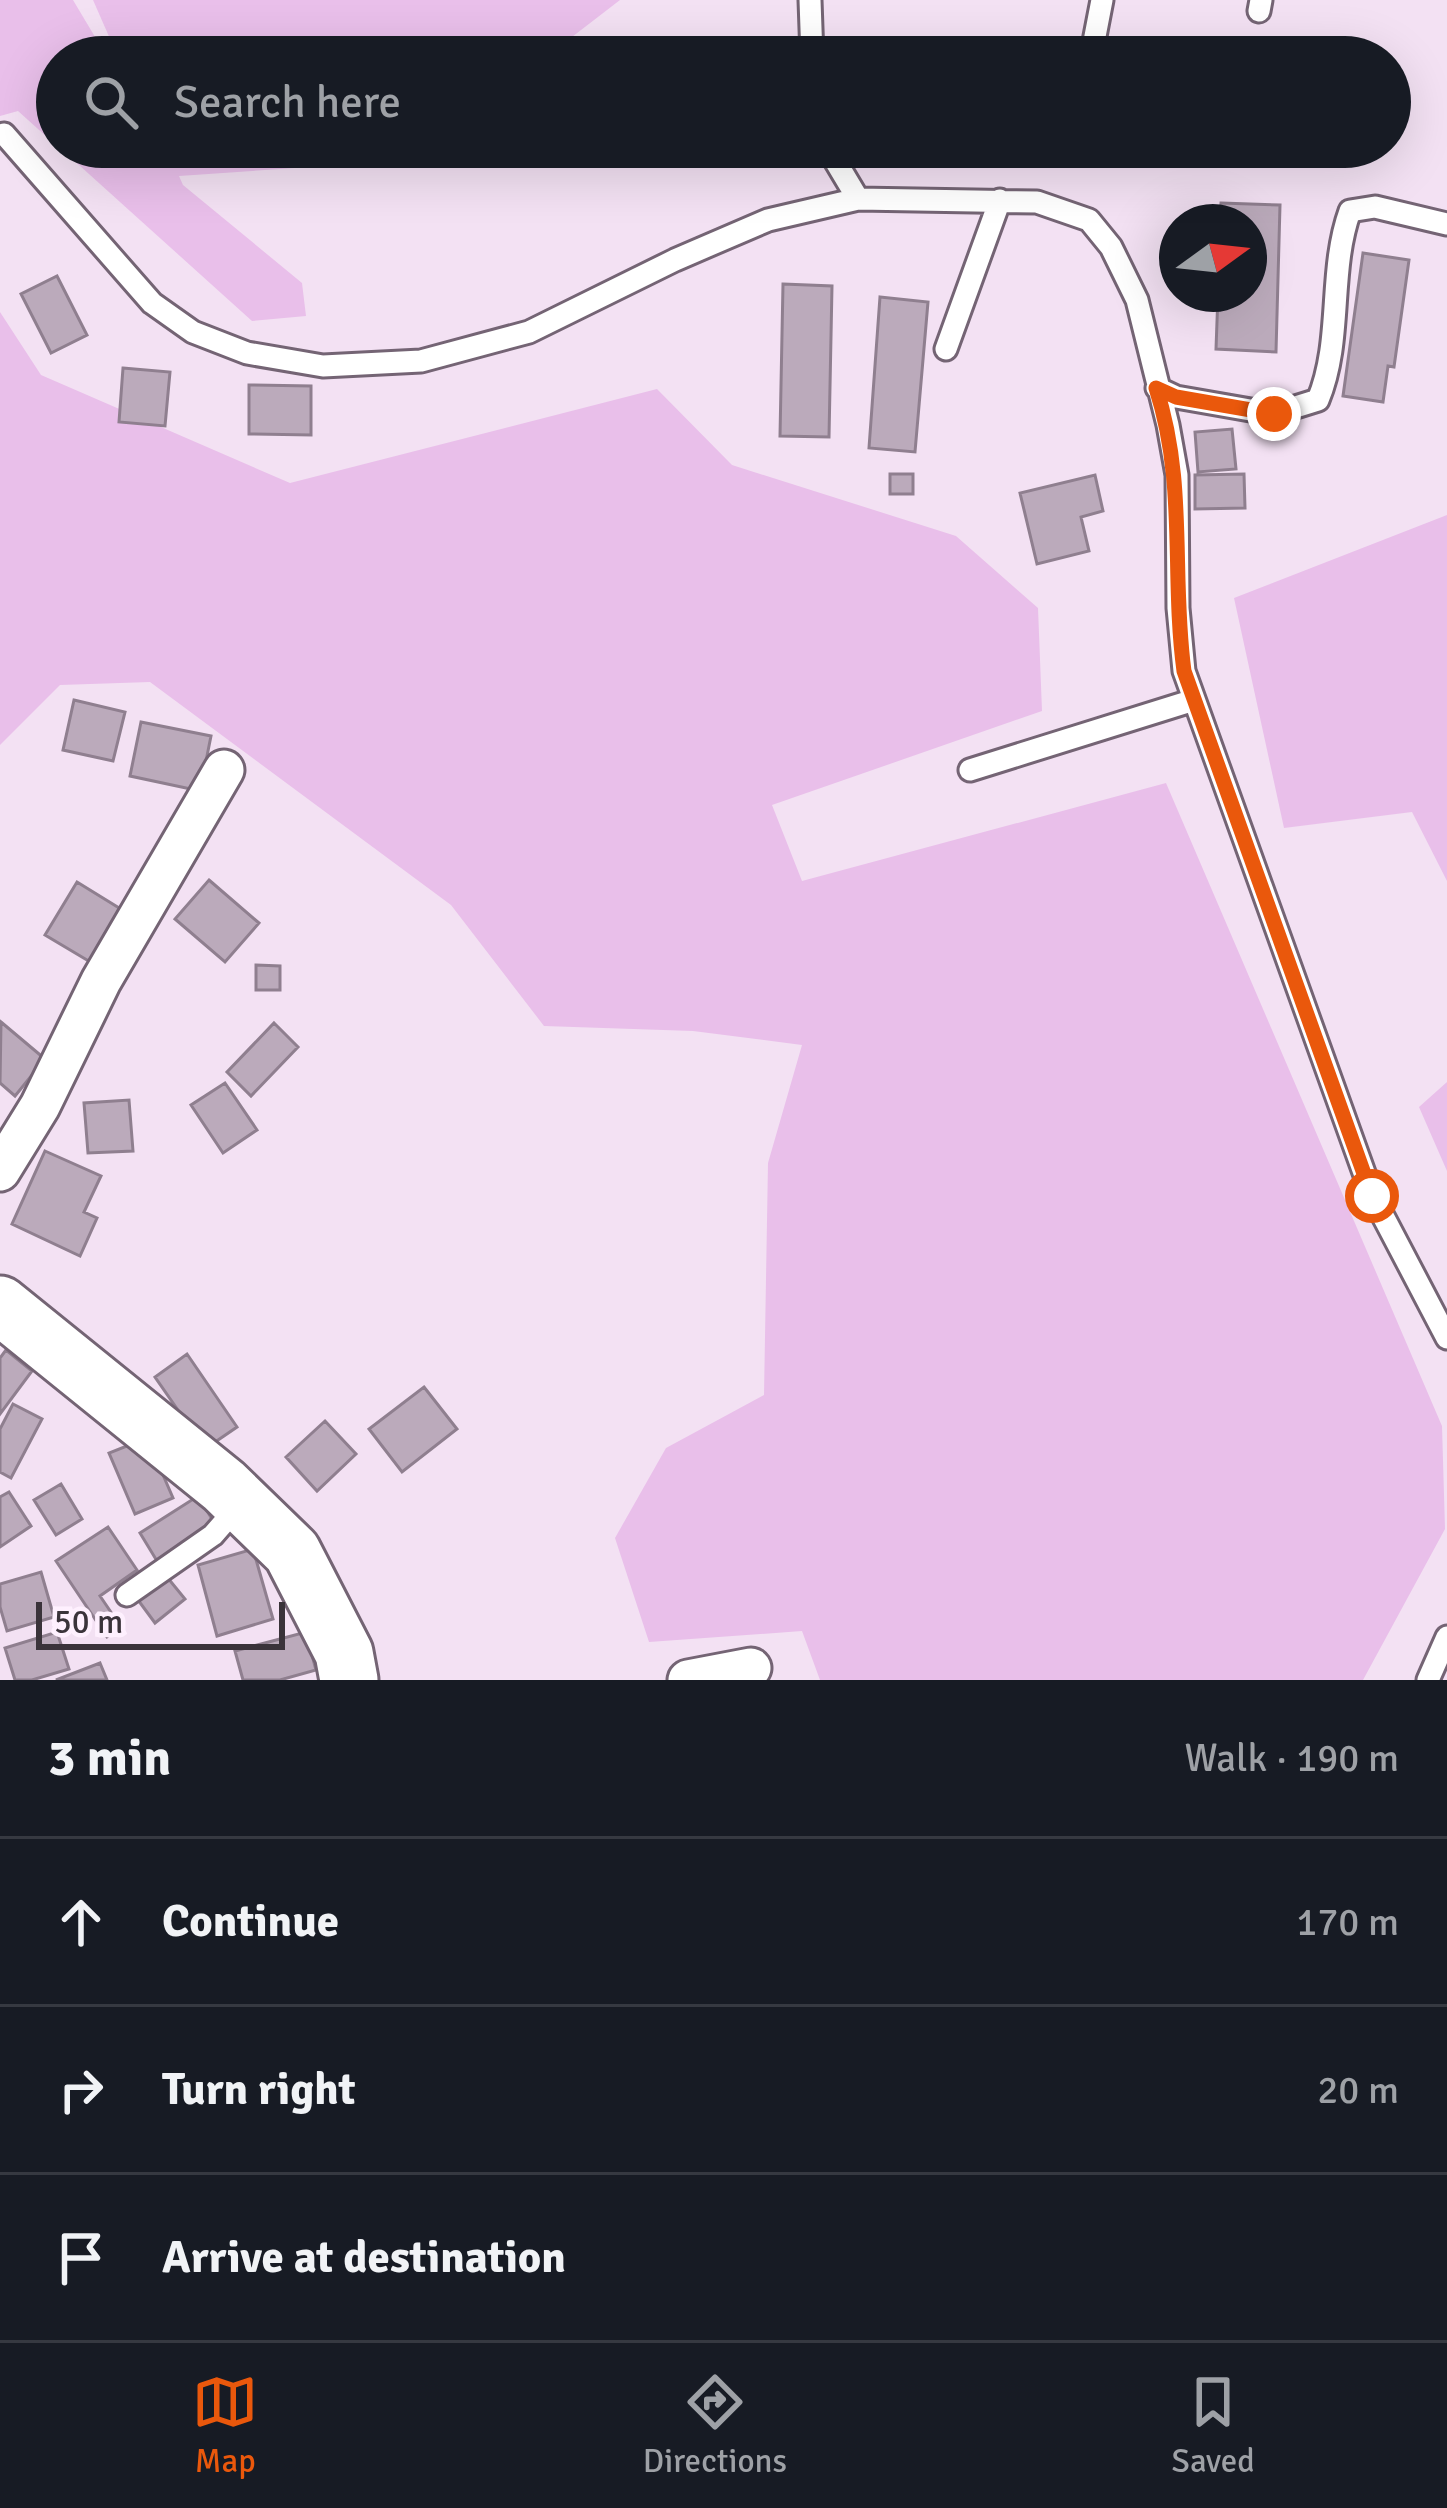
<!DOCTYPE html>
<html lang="en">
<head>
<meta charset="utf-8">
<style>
  :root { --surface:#171b24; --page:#242831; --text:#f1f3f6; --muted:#9ea1a6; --line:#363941; --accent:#ea580c }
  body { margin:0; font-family:Signika,sans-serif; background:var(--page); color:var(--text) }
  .compass { position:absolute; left:1159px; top:204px; width:108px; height:108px; border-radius:50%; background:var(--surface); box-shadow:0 12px 48px #0002; rotate:75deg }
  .scale { position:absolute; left:36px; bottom:30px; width:249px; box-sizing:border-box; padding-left:12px; border:6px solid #3a333a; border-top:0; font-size:33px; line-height:42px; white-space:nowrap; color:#3a333a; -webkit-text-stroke:9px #fef0fe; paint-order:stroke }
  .stop { position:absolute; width:36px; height:36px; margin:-27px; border:9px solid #ea580c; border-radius:50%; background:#fff }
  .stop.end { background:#ea580c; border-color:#fff; box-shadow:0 3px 12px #0008 }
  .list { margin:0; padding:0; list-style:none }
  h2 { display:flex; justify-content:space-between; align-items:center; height:156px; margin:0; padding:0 48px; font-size:51px }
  h2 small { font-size:39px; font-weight:400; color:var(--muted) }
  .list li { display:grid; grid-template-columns:78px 1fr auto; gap:36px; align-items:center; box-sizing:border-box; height:168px; padding:0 48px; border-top:3px solid var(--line) }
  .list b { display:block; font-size:45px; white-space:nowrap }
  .list em { font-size:39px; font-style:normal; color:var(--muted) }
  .icon { flex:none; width:66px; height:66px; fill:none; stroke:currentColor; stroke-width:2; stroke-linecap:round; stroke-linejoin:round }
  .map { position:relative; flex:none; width:1447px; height:1680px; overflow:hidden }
  .search { position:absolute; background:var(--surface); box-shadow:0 12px 48px #0002; left:36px; right:36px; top:36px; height:132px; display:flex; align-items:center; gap:30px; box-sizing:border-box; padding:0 42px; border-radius:66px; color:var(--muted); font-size:45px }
  .sheet { height:660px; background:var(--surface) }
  nav { display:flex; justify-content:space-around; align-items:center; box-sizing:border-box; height:168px; border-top:3px solid var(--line); background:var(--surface); font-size:33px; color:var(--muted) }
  nav a { display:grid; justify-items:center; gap:6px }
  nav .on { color:var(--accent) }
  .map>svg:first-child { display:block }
</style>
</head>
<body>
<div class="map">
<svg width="1447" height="1680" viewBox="0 0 1447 1680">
  <rect width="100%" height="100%" fill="#f3e1f3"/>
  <!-- green -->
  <path fill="#e9bfea" d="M0,0H73L107,57H57V146L18,111L0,116Z
    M93,0H620L546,57H118Z
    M59,147H429L412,160L179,176L183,185L302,283L306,316L252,321Z
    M0,312L41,375L290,483L657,389L732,465L956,536L1038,608L1042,711L772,805L802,881L1166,783L1442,1426L1445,1529L1363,1680H820L802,1631L649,1642L615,1538L666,1448L764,1395L768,1163L802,1045L693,1031L544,1026L451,905L150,682L60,685L0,745Z
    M1447,515V881L1412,812L1284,828L1234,598Z
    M1447,1082V1171L1419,1107Z"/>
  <!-- building -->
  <path fill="#bab" stroke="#8f7f8f" stroke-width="3" d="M1221,203L1280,205L1276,352L1216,349L1218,294H1249V222H1220Z
    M1363,253L1409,260L1394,367L1388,366L1383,402L1343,396Z
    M57,276L87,335L51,353L21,294Z
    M783,284L832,286L829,437L780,436Z
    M880,297L928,302L915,452L869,448Z
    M123,368L170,372L165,426L119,422Z
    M249,385L311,386V435L249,434Z
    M1232,429L1236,469L1198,472L1195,432Z
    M890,474H913V494H890Z
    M1244,474L1245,508L1195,509V475Z
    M1095,475L1103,511L1081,517L1089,551L1037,564L1020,493Z
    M74,700L125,712L113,761L63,750Z
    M141,722L211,736L200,791L130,776Z
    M209,880L259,923L225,962L175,919Z
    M77,882L124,911L92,963L45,935Z
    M256,965L280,966V990H256Z
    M1,1022L45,1059L15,1096L0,1083Z
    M274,1023L298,1047L251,1096L227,1072Z
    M225,1083L257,1130L223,1153L191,1105Z
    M129,1100L133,1151L88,1153L84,1103Z
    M45,1151L101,1176L84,1212L97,1218L80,1256L12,1224Z
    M6,1350L32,1371L0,1414V1358Z
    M187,1354L237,1427L205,1449L155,1377Z
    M424,1387L457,1429L402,1472L369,1429Z
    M13,1404L42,1419L11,1478L0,1472V1429Z
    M325,1421L356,1454L317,1491L286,1457Z
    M147,1438L173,1498L135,1514L109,1453Z
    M61,1484L82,1519L56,1535L34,1500Z
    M9,1492L31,1526L0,1547V1497Z
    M198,1496L215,1524L157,1561L140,1533Z
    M108,1527L137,1570L100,1596L121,1627L107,1637L56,1561Z
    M253,1549L273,1619L217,1636L198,1565Z
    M41,1572L54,1617L7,1631L0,1607V1584Z
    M167,1577L185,1599L155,1623L138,1600Z
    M57,1632L69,1669L32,1680H15L5,1648Z
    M306,1632L316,1670L280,1680H243L235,1651Z
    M100,1663L107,1680H56Z"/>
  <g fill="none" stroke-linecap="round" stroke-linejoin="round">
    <!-- lane casing -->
    <g stroke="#746474" stroke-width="27">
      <path id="lane" d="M810,0L812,57
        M1259,11L1261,0
        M1091,57L1102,0
        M4,134L152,303L193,332L247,353L323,366L421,361L529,332L675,260L768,220L858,199L1037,202L1089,220L1111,247L1137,300L1168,425L1177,475L1178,608L1184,671L1372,1195L1447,1338
        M827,147L858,199
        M946,349L1000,200
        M1157,388L1176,397L1273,414L1318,400C1343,340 1328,272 1350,211L1375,207L1447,224
        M970,770L1194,700
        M127,1595L213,1535L241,1503
        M1428,1680L1447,1637"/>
    </g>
    <!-- street casing -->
    <g stroke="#746474" stroke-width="45">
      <path id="street" d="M0,1171L40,1106L101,981L224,770
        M688,1680L751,1668"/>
    </g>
    <!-- secondary casing -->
    <g stroke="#746474" stroke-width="63">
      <path id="secondary" d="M0,1305L224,1486L292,1552L344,1653L349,1680"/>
    </g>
    <!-- lane -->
    <use href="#lane" stroke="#fff" stroke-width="21"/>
    <!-- street -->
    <use href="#street" stroke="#fff" stroke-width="39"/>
    <!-- secondary -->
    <use href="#secondary" stroke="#fff" stroke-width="57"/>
  </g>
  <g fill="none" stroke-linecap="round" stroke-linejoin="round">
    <!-- route -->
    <path stroke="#ea580c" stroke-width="15" d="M1274,414L1176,397L1156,388C1187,483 1171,575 1184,671L1372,1196"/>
  </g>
</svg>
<svg class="compass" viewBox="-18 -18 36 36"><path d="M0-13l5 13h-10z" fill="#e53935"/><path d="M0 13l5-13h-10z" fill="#9ea1a6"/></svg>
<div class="scale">50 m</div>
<div class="stop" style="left:1372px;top:1196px"></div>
<div class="stop end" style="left:1274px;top:414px"></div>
<div class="search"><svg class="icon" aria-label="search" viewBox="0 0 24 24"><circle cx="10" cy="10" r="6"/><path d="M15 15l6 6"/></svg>Search here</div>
</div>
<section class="sheet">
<h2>3 min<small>Walk · 190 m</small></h2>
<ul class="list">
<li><svg class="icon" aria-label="ahead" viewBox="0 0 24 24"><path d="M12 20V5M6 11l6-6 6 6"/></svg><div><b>Continue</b></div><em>170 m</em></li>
<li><svg class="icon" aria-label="right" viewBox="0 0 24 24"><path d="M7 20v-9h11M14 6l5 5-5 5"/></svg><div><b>Turn right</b></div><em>20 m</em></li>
<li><svg class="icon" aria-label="arrive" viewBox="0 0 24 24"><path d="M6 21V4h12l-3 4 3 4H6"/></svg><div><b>Arrive at destination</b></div></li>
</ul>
</section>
<nav>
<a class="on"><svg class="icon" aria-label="map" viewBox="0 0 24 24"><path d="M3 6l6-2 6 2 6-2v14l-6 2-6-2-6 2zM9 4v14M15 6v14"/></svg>Map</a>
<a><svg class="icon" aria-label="directions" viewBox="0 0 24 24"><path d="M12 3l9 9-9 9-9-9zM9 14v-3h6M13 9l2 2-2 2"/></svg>Directions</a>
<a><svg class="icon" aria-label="saved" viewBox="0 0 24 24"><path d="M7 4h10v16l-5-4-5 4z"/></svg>Saved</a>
</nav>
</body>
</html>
